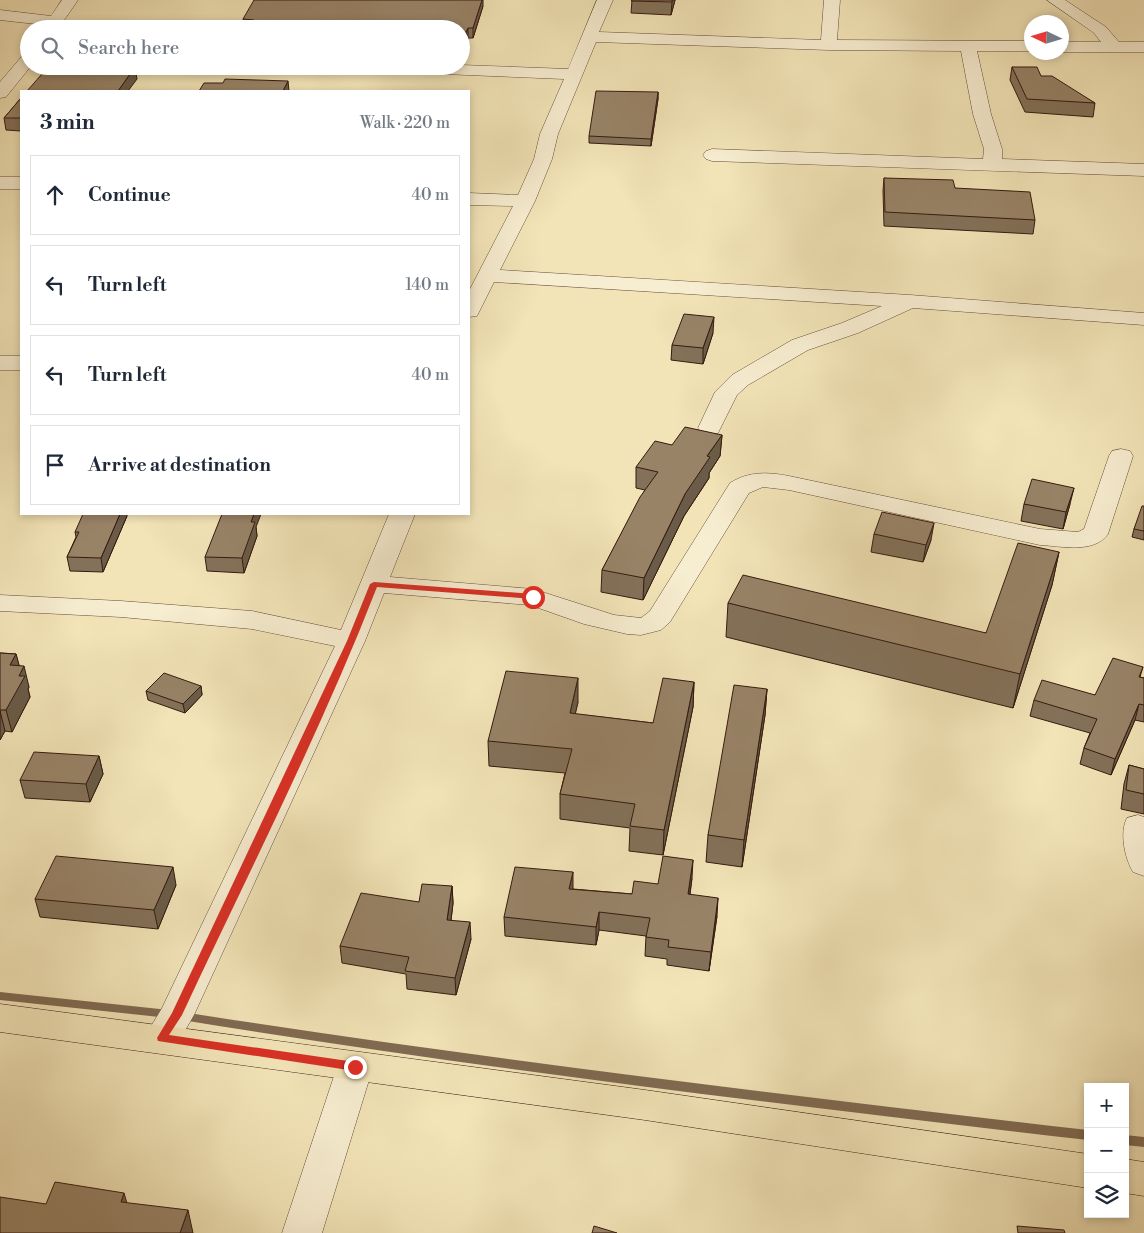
<!DOCTYPE html>
<html lang="en">
<head>
<meta charset="utf-8">
<style>
  :root { --surface:#fff; --page:#f6f6f7; --text:#1f2937; --muted:#747a83; --line:#e0e1e3 }
  body { margin:0; font-family:"Libre Bodoni",serif; background:var(--page); color:var(--text) }
  .controls { position:absolute; right:15px; bottom:15px; display:grid; overflow:hidden; border-radius:0px; box-shadow:0 2px 8px #0003 }
  .controls button { width:45px; height:45px; display:grid; place-items:center; padding:0; border:0; border-bottom:1px solid var(--line); background:var(--surface); color:var(--text); font:25px sans-serif }
  .compass { position:absolute; left:1024px; top:15px; width:45px; height:45px; border-radius:50%; background:var(--surface); box-shadow:0 2px 8px #0003; rotate:274deg }
  .stop { position:absolute; width:15px; height:15px; margin:-11px; border:4px solid #d93025; border-radius:50%; background:#fff }
  .stop.end { background:#d93025; border-color:#fff; box-shadow:0 1px 5px #0008 }
  .list { margin:0; padding:0; list-style:none }
  h2 { display:flex; justify-content:space-between; align-items:center; height:65px; margin:0; padding:0 20px; font-size:21px }
  h2 small { font-size:16px; font-weight:400; color:var(--muted) }
  .list li { display:grid; grid-template-columns:32px 1fr auto; gap:15px; align-items:center; box-sizing:border-box; height:80px; margin:0 10px 10px; padding:0 10px; border:1px solid var(--line); border-radius:0px }
  .list b { display:block; font-size:19px; white-space:nowrap }
  .list em { font-size:16px; font-style:normal; color:var(--muted) }
  .icon { flex:none; width:28px; height:28px; fill:none; stroke:currentColor; stroke-width:2; stroke-linecap:round; stroke-linejoin:round }
  .map { position:relative; flex:none; width:1144px; height:1233px; overflow:hidden }
  .search { position:absolute; background:var(--surface); box-shadow:0 2px 8px #0003; left:20px; top:20px; width:450px; height:55px; display:flex; align-items:center; gap:12px; box-sizing:border-box; padding:0 18px; border-radius:28px; color:var(--muted); font-size:19px }
  .panel { position:absolute; background:var(--surface); box-shadow:0 2px 8px #0003; left:20px; top:90px; width:450px; height:425px; border-radius:0px }
  .map>svg:first-child { display:block }
</style>
</head>
<body>
<div class="map">
<svg width="1144" height="1233" viewBox="0 0 1144 1233">
  <rect width="100%" height="100%" fill="#f2e4b7"/>
  <filter id="stains"><feTurbulence type="fractalNoise" baseFrequency=".004" numOctaves="4"/><feColorMatrix values="0 0 0 0 .2 0 0 0 0 .09 0 0 0 0 .02 0 0 0 .5 -.17"/></filter>
  <radialGradient id="worn" r=".72"><stop offset=".6" stop-color="#630" stop-opacity="0"/><stop offset="1" stop-color="#630" stop-opacity=".3"/></radialGradient>
  <g fill="none" stroke-linecap="round" stroke-linejoin="round">
    <!-- stream -->
    <path fill="#806a52" fill-rule="evenodd" d="M0,992L169,1010L173,1011L175,1014L173,1017L169,1018L0,1000Z
      M182,1012C483,1059 785,1095 1088,1130V1140C785,1105 483,1069 182,1020L178,1019L176,1016L178,1013Z
      M1125,1135L1144,1137V1147L1125,1145Z"/>
    <!-- minor casing -->
    <g stroke="#654c3a" stroke-width="1">
      <path id="minor" d="M62,0H78L58,29H42L45,25L0,20V10L51,16Z
        M597,0H613L599,32L821,40L824,0H840L837,40L1032,41V51H977L991,114L1002,149V159L1144,164V176L712,161L706,159L703,155L706,151L712,149L983,159L984,149L973,114L961,51L829,50L596,42L558,134L552,159L535,201L500,270L910,295L1144,313V325L913,308L858,333L808,350L748,385L737,395L718,433L710,435L702,433L698,428L715,392L732,375L792,340L842,323L882,306L494,282L477,316L469,317V291L513,206L469,205V193L518,195L534,159L540,134L564,79L371,71L363,66L461,65L568,69Z
        M1047,0H1065L1106,27L1119,42H1144V52H1062V42H1101L1094,33Z
        M29,53V66H31L6,97L0,98V82L23,55Z
        M0,177H21V189H0Z
        M0,356H21V370H0Z
        M1121,449L1130,451L1133,456L1108,534C1094,554 1061,546 1040,545L789,490L763,487L749,493L670,622L661,630L641,635L627,634L584,624L530,605L384,593L365,641L194,1015L175,1048L162,1052L149,1048L144,1038L162,1008L335,646L252,629L121,617L0,611V595L121,601L252,611L341,630L389,514H415L390,577L533,589L614,615L641,618L650,611L730,483C749,471 768,472 789,476L1040,529L1078,532L1084,529L1109,456L1112,451Z
        M1138,815L1144,817V876L1133,872C1125,859 1119,832 1127,818Z
        M355,1052L368,1057L373,1067L322,1233H282L337,1067L342,1057Z"/>
    </g>
    <!-- major casing -->
    <g stroke="#361a10" stroke-width="1">
      <path id="major" d="M0,1004L645,1090L1088,1154V1188L645,1120L0,1032Z
        M1125,1159L1144,1162V1196L1125,1193Z"/>
    </g>
    <!-- minor -->
    <use href="#minor" fill="#f7edd0" fill-rule="evenodd"/>
    <!-- major -->
    <use href="#major" fill="#f2e4b7" fill-rule="evenodd"/>
  </g>
  <!-- wall -->
  <path fill="#837159" stroke="#361a10" d="M632,0H675L671,15L631,13Z
    M483,6L473,38H468L467,42H461V29H244L243,19Z
    M1012,67L1041,76L1095,103L1093,117L1025,112L1010,80Z
    M658,92V99L651,146L589,143V136Z
    M21,98V131L6,130L4,118Z
    M884,178L955,188L1035,220L1033,234L884,226L883,191Z
    M713,333L703,364L671,360L672,345Z
    M722,435L720,456L709,473V478L684,516L643,600L601,592L602,570L645,490L636,488V467L672,445Z
    M1024,504H1070L1063,529L1021,521Z
    M1144,506V540L1132,537L1134,529Z
    M127,516L103,572L70,571L67,557L76,537L75,532Z
    M256,527L257,536L244,573L207,571L205,557Z
    M874,534L931,540L923,562L871,552Z
    M1059,552L1052,585L1013,708L726,637L728,603L986,633Z
    M0,653L16,654L19,666L29,687L28,689L30,697L12,732L5,731L0,740Z
    M1143,667L1140,677L1144,678V722L1135,720L1111,775L1080,764L1084,748L1090,733L1030,716L1034,700L1095,695Z
    M694,682L693,707L663,855L629,851L630,828L560,819V794L565,773L489,766L488,741L578,702L575,714L653,723Z
    M201,686L202,695L185,713L148,700L146,691Z
    M767,689L765,715L742,867L706,862L708,835Z
    M99,756L103,774L90,802L25,798L20,780Z
    M1129,765L1144,769V814L1121,809L1124,784Z
    M692,878L690,895L717,916L709,971L667,965V959L645,956L646,936L599,930L596,945L505,936L504,917L573,889L632,894L658,884Z
    M176,885L158,929L40,917L35,899Z
    M452,886L453,903L451,920L471,939L456,995L407,989L406,974L342,963L340,946L419,902Z"/>
  <!-- shaded-wall -->
  <path fill="#6a5c48" stroke="#361a10" d="M482,0H483V6L473,38V28Z
    M672,0H675L671,15L672,2Z
    M468,28V38L467,42L466,32Z
    M135,67L137,79L128,91H118Z
    M288,81L289,91H283Z
    M658,92V99L651,146V139Z
    M714,317L713,333L703,364V348Z
    M722,435L720,456L709,473V478L684,516L643,600L644,578L685,494L707,456Z
    M1074,488L1070,504L1063,529L1066,512Z
    M120,514H127V516L103,572L101,558Z
    M254,514H261L256,527L257,536L244,573L242,558L251,522Z
    M934,523L931,540L923,562L926,545Z
    M1059,552L1052,585L1013,708L1020,674Z
    M16,654L21,672L24,666L29,687L28,689L30,697L12,732L6,710L10,665Z
    M578,678V702L570,737V713Z
    M694,682L693,707L663,855L664,830Z
    M201,686L202,695L185,713L183,704Z
    M767,689L765,715L742,867L744,840Z
    M1139,704L1135,720L1111,775L1115,759Z
    M0,711L5,731L0,740Z
    M99,756L103,774L90,802L86,784Z
    M693,860L692,878L687,913L688,894Z
    M173,867L176,885L158,929L154,910Z
    M573,872V891L569,889Z
    M452,886L453,903L449,937L447,920Z
    M718,898L717,916L709,971L711,952Z
    M599,912V930L596,945V927Z
    M470,922L471,939L456,995L455,978Z
    M124,1193L131,1217L121,1202Z
    M188,1210L193,1233H180Z"/>
  <!-- building -->
  <path fill="#988367" stroke="#361a10" d="M254,0H482L473,28H468L466,32H461V29H248L254,20L243,19Z
    M632,0H672V2L631,1Z
    M49,66H127L135,67L118,91H27Z
    M1012,67H1037L1041,76H1052L1095,103L1027,99Z
    M225,79L288,81L283,91H199L204,83H223Z
    M596,91L658,92L651,139L589,136Z
    M21,98V118H4Z
    M884,178L953,180L955,188L1030,192L1035,220L885,212Z
    M684,314L714,317L703,348L672,345Z
    M685,427L722,435L707,456L710,457L685,494L644,578L602,570L640,497L658,472L636,467L655,441L672,445Z
    M1032,479L1074,488L1066,512L1024,504Z
    M1142,506H1144V531L1134,529Z
    M882,512L934,523L926,545L874,534Z
    M83,514H120L101,558L67,557L79,532H75Z
    M222,514H254L251,522H255L242,558L205,557Z
    M1018,543L1059,552L1020,674L728,603L743,575L986,633Z
    M0,653L16,654L10,665L24,666L19,676H25L6,710H0Z
    M1113,658L1143,667L1139,677L1144,678V705L1139,704L1115,759L1084,748L1097,719L1034,700L1042,680L1095,695Z
    M506,671L578,678L570,713L653,723L663,678L694,682L664,830L630,826L635,804L560,794L572,749L488,741Z
    M164,673L201,686L183,704L146,691Z
    M734,685L767,689L744,840L708,835Z
    M34,752L99,756L86,784L20,780Z
    M1129,765L1144,769V794L1126,790Z
    M56,856L173,867L154,910L35,899Z
    M663,856L693,860L688,894L718,898L711,952L668,947L669,940L646,937L650,918L599,912L596,927L504,917L515,867L573,872L569,889L632,894L634,881L658,884Z
    M422,884L452,886L447,920L470,922L455,978L405,971L409,957L340,946L361,893L419,902Z
    M55,1182L124,1193L121,1202L188,1210L180,1233H0V1197L46,1204Z
    M594,1226L617,1233H592Z
    M1017,1226L1064,1230L1065,1233H1018Z"/>
  <!-- route -->
  <path fill="#d93025" d="M374,582L533,594L537,597L533,599L377,587C320,733 248,874 182,1015L169,1035L355,1062L360,1067L355,1071L158,1041L157,1038L172,1013L347,641L370,584Z"/>
  <rect width="100%" height="100%" filter="url(#stains)"/>
  <rect width="100%" height="100%" fill="url(#worn)"/>
</svg>
<div class="controls">
<button>+</button>
<button>−</button>
<button><svg class="icon" aria-label="layers" viewBox="0 0 24 24"><path d="M12 4l9 5-9 5-9-5zM3 14l9 5 9-5"/></svg></button>
</div>
<svg class="compass" viewBox="-18 -18 36 36"><path d="M0-13l5 13h-10z" fill="#e53935"/><path d="M0 13l5-13h-10z" fill="#747a83"/></svg>
<div class="stop" style="left:533px;top:597px"></div>
<div class="stop end" style="left:355px;top:1067px"></div>
<div class="search"><svg class="icon" aria-label="search" viewBox="0 0 24 24"><circle cx="10" cy="10" r="6"/><path d="M15 15l6 6"/></svg>Search here</div>
<section class="panel">
<h2>3 min<small>Walk · 220 m</small></h2>
<ul class="list">
<li><svg class="icon" aria-label="ahead" viewBox="0 0 24 24"><path d="M12 20V5M6 11l6-6 6 6"/></svg><div><b>Continue</b></div><em>40 m</em></li>
<li><svg class="icon" aria-label="left" viewBox="0 0 24 24"><path d="M17 20v-9H6M10 6l-5 5 5 5"/></svg><div><b>Turn left</b></div><em>140 m</em></li>
<li><svg class="icon" aria-label="left" viewBox="0 0 24 24"><path d="M17 20v-9H6M10 6l-5 5 5 5"/></svg><div><b>Turn left</b></div><em>40 m</em></li>
<li><svg class="icon" aria-label="arrive" viewBox="0 0 24 24"><path d="M6 21V4h12l-3 4 3 4H6"/></svg><div><b>Arrive at destination</b></div></li>
</ul>
</section>
</div>
</body>
</html>
